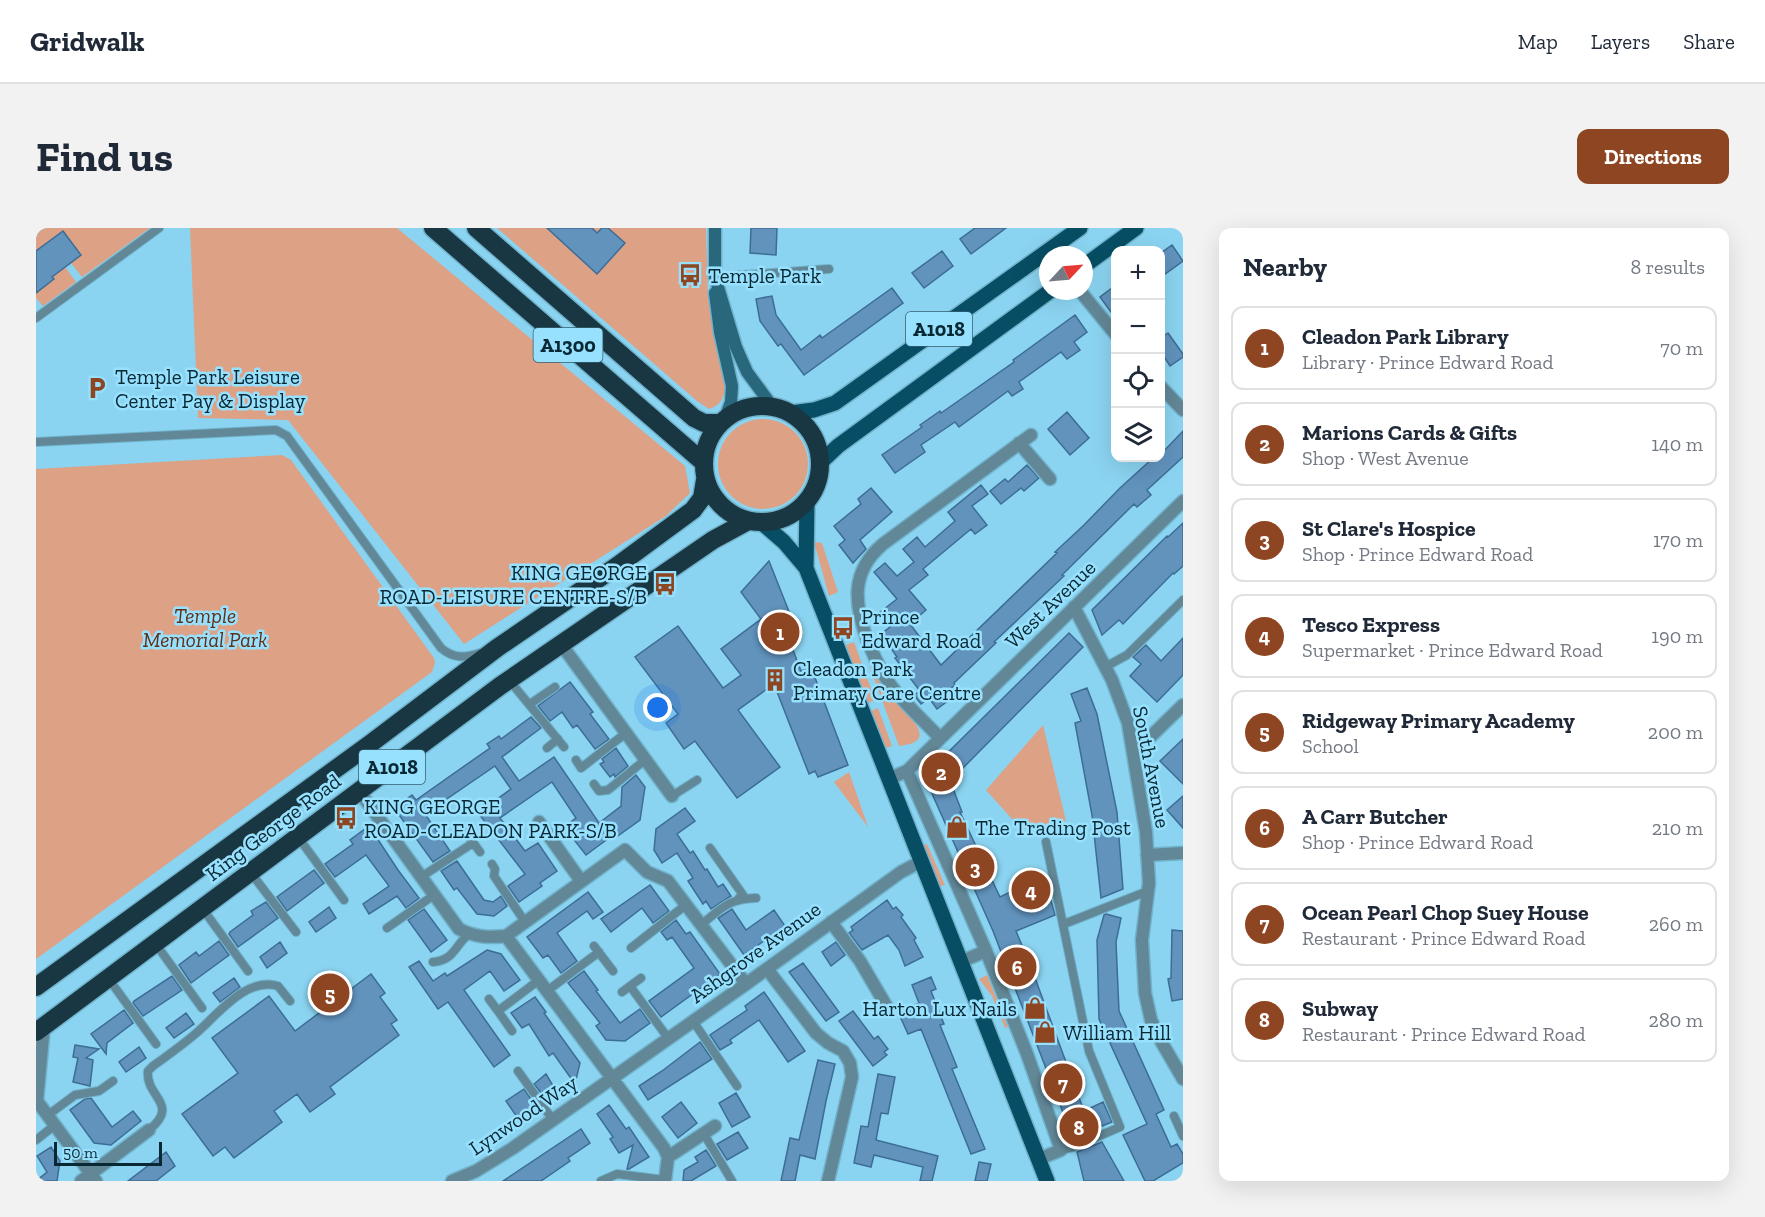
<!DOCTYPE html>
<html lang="en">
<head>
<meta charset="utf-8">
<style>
  :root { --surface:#fff; --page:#f2f2f3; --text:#1f2937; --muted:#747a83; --line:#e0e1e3; --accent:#8d4522 }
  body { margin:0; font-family:"Zilla Slab",serif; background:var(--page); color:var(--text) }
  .controls { position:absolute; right:18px; top:18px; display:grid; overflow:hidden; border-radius:12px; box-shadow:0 6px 24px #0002 }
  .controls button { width:54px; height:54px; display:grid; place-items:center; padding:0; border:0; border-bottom:2px solid var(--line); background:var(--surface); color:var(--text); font:30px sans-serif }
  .compass { position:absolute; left:1003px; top:18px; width:54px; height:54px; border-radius:50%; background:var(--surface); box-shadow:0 6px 24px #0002; rotate:64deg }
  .scale { position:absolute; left:18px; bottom:15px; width:108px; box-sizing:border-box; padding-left:6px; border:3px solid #082833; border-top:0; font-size:16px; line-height:21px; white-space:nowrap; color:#082833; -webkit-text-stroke:4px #98e1fe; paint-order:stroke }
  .you { position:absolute; left:622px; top:480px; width:21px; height:21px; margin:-15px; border:4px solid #fff; border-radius:50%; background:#1a73e8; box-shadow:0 0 0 9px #1a73e833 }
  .badge { display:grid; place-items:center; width:39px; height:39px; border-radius:50%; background:var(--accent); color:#fff; font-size:20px; font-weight:700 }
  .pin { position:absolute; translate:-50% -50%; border:3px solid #fff; box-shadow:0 2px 6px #0006 }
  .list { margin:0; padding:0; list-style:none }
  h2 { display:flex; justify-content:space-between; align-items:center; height:78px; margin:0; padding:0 24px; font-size:26px }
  h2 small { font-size:20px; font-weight:400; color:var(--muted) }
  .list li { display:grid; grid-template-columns:39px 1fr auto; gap:18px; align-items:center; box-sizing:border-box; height:84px; margin:0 12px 12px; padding:0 12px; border:2px solid var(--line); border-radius:12px }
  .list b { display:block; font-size:22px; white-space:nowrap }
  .list p { margin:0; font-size:20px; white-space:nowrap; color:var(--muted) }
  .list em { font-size:20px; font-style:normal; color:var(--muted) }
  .icon { flex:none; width:33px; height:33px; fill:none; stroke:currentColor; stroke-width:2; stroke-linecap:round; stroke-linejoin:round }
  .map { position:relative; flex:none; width:1147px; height:953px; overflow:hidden; border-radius:12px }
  header { display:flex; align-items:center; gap:36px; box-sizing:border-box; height:84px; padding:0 30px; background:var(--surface); border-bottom:2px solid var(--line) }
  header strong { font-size:28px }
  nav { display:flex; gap:33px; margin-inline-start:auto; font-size:21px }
  .intro { display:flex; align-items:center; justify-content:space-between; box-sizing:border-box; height:144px; padding:0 36px }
  h1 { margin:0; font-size:42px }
  .button { padding:15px 27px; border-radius:12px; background:var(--accent); color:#fff; font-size:21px; font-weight:700 }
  main { display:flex; gap:36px; padding:0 36px }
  aside { flex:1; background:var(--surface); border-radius:12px; box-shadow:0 6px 24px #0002 }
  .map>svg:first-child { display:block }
</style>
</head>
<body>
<header>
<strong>Gridwalk</strong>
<nav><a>Map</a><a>Layers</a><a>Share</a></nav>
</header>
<div class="intro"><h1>Find us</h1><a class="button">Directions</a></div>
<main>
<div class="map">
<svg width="1147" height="953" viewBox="0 0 1147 953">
  <rect width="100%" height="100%" fill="#8bd4f1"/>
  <!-- green -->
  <path fill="#dda186" d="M0,0H114L46,49L35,35L45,27L27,4L12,15L40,54L7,78L0,70V65L18,51L0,27Z
    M154,0H361L649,238L654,265L630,288L428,416L252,192L162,190Z
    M461,0H670L672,70L689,157C689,168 685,178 673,181L661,173Z
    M682 236a45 45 0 1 1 90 0a45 45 0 1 1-90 0Z
    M246,227L255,232L398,430L399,435L396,444L0,731V241Z
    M778,314L786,315L802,364L793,368Z
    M818,414L839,472L832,475L810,417Z
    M833,437C839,446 844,456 851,465C864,480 910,514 863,518Z
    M842,480L856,518L850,520L835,483Z
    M1007,497L1030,593L985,601L950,562Z
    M813,544L832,599L798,554Z
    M891,616L909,657L904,658L888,617Z
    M951,747L972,799L969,800L956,768L943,751Z"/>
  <!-- building -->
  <path fill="#6193bd" stroke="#3c6d95" stroke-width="1.5" d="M511,0H556L561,5L566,0H572L589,15L561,46Z
    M715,0H741L740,27L714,25Z
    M939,0H970L935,26L924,11Z
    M27,3L45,27L16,49L18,51L0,65V23Z
    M1136,17L1147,33L1125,49V25Z
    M906,23L917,38L888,60L876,45Z
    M1080,57V91L1064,69Z
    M856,60L867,75L768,147L745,116L742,118L724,93L720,71L736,68L740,87L765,122L784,107L786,110Z
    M1039,87L1051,104L1038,114L1044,122L1031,131L1025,124L983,154L987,161L976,168L972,163L923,199L919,194L885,217L889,224L859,245L846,227L886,199L884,197L904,183L905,185L978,134L977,132Z
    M1132,105L1147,126V129L1134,138L1125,124V110Z
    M1031,184L1053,210L1034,227L1012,201Z
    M1147,203V229L1111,262L1115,267L1101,279L1098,276L1026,347L1028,348L958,414L960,415L918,455L919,457L908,466L913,472L901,481L893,470L885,476L878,467L884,463L859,430L861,429L845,406L854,399L843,385L861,371L838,344L849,335L861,348L878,334L867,321L881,309L889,319L919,293L912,284L945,257L952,266L936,278L951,297L939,306L935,301L887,341L892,347L873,362L890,382L874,396L905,437L1021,325L1019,324L1048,297L1084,260L1117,230H1125V226Z
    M991,237L1003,250L988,263L985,260L965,276L954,263L969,251L972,254Z
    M835,260L856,284L824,312L830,321L817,335L803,317L809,312L798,298L825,276L822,271Z
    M1147,295V338L1138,346L1137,345L1087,396L1083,392L1066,407L1056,382L1131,308L1132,309Z
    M733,333L763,409L754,414L765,443L775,439L812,537L782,549L779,543L773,546L738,456L702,482L744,539L701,570L659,513L648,521L630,495L642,486L599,429L642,398L687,460L705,447L685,421L725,391L705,364Z
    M1033,405L1047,419L925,542L927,544L916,558L926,584H924L964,669L1008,648L1019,687L980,703L995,739L1048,883L1067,874L1076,894L1058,901L1060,903L1038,913L957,703L890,552V546Z
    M1147,410V447L1121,474L1094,448L1105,436L1097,429L1110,417L1125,433Z
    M534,454L557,484L554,486L573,511L559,521L541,497L537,500L526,484L514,493L502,478Z
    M1051,460L1061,486L1081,584L1087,661L1065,670L1056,587L1039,495L1045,493L1035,466Z
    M495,489L505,500L466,529L483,553L518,529L563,595L585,578L586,559L600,547L609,559L604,592L579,610L577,607L550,627L528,599L540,590L516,554L464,590L489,623L502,615L521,643L504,655L506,658L483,674L472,658L489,646L442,585L475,561L459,538L389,586L414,623L397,634L358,580L376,567L380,572L454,520L451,516L463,508L465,511Z
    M1147,511V556L1124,533Z
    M580,520L592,538L579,549L578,546L574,549L564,536L568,534L566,531Z
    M1147,568V600L1131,582Z
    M649,580L659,593L641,606L654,625L657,623L669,642L671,641L682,659L687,656L695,668L675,681L670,673L667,676L652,653L657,650L641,625L626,635L618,622L620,601Z
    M333,598L362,642L383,670L370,680L361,668L333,686L327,676L353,658L330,627L299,649L289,636L317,616L314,612Z
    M421,633L448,672L457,674L465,668L471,678L458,688L441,686L421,660L418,662L405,643Z
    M278,642L288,655L251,683L241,669Z
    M614,657L633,683L617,695L606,680L575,704L565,691Z
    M552,664L567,684L557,691L551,683L521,705L541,733L525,745L512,727L507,730L491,709Z
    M851,672L857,681L860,679L867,687L865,689L880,710L878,712L887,729L869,738L863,722L852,707L826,722L813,705L817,702L815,699Z
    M230,674L242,690L202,719L193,706L194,704L217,687L215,683Z
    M293,679L300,690L280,704L273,694Z
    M388,681L411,712L395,724L372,692Z
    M696,681L710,702L738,682L749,698L708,727L682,690Z
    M1070,686L1085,690L1080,714L1083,783L1128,882L1120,886L1135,919L1141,916L1147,926V935L1117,953H1109L1087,907L1111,896L1063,791L1061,712L1068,687Z
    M640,692L650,706L654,704L684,746L625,789L613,773L658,740L636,709L631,712L625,704Z
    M1136,702L1147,703V771L1136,773L1132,751L1135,750Z
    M183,713L193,727L155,755L143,737L160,724L163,728Z
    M244,714L251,725L231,740L224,729Z
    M800,714L809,727L795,738L786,724Z
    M451,722L465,726L484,752L468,763L454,743L428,762L474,827L458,839L412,774L402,781L373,739L383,733L397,753L409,745L411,748Z
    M767,735L803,784L790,793L753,744Z
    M548,743L562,762L560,763L584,795L604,781L614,795L589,813L570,812L560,798L564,795L532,755Z
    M335,746L349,765L344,769L361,792L355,796L363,807L294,859L299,866L274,884L261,866L238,883L246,894L198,930L189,919L177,928L146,886L202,845L176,810L233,768L259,803Z
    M136,748L146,762L107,788L97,775L98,773Z
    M895,749L900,761L895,763L908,796L904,797L921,839L916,841L949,921L935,926L885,801L872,806L862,784L883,775L876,757Z
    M198,750L204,759L184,774L177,765Z
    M728,764L769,823L752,834L723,792L694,812L696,815L684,822L674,807L711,782L709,778Z
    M499,769L510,784L508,785L544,835L539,856L517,825L513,828L493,796L486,800L475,785Z
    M88,782L97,795L71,815L70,826L55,806Z
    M817,783L838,811L842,808L852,821L848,824L851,827L837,838L803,793Z
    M150,785L158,796L138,810L130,800Z
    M664,814L676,831L612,872L603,858L626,843Z
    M39,817L63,821L50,830L57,832L54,858L37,854L42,830L37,829Z
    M103,819L110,830L90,844L83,834Z
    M782,832L799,836L790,873L779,931L764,927L759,953H745L754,910L763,912Z
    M510,846L519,861L509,870L498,856Z
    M842,846L859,849L852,886L845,885L840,912L902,928L896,953H884L887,939L838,927L835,939L818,935L825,898L832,899Z
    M488,861L499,877L481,889L470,873Z
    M700,865L714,889L696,899L683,875Z
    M55,870L76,899L97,883L105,893L75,917L58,915L34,882L49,871Z
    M645,874L661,895L642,910L626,889Z
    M573,877L590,901L593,899L613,929L593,941H591L597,917L583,925L574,911L577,909L561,886Z
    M545,901L554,915L532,930L534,933L505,953H467Z
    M702,904L712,920L691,932L681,916Z
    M1066,914L1088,953H1048L1041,924Z
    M15,919L24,933L21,953H0L11,944L1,928Z
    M670,922L680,938L655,953H647L648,942L662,934L659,929Z
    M130,924L139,938L120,953H92Z
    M943,934L955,936L951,953H939Z"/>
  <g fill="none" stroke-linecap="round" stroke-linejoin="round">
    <!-- lane casing -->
    <g stroke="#71b2cb" stroke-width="10">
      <path id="lane" d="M679,49L793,41
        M0,90L123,0
        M0,214L240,202L251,208L405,420C418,431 429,430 444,425
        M1069,439L1091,427L1147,372
        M473,452L528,519
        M494,476L519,459
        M511,520L522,511
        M540,532L545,540L590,505
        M558,556L563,563L572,562L609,532
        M636,568L661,552
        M428,602L444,624
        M262,609L308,672
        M1010,614L1053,823L1084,899L1038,919L1025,922
        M674,620L707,667L703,670
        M456,636L459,641L458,648L489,694
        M215,645L260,704
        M385,649L437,615
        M166,680L212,743
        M666,696C687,679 692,671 720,670
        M1028,696L1112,663
        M351,700L398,667
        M119,715L166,780
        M558,718L577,743
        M595,720L651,676
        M397,734C419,732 418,718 433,706
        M72,750L120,816
        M594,758L632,810
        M511,763L563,724
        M586,764L605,750
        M453,771L462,783L503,752
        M462,783L476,803
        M657,793L701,858
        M482,843L517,892
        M12,887L39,867L63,863L77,853
        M1138,888L1147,908
        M113,902C145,876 109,869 112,843L117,838C131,828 145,818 158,807C180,789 209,748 242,758L254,773
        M668,906L696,953
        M0,912L19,897
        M565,953L581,946L629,952"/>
    </g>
    <!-- street casing -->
    <g stroke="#71b2cb" stroke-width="15">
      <path id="street" d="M1044,63L1080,107
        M1124,158L1147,182
        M983,215L1014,251
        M1038,379L1076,452L1092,495L1110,604L1113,655L1106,712L1109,765L1115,792L1126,815L1147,851
        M525,416L636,568
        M904,510C888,493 870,477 856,459C845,445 839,430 832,414C818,376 814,344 847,316L995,207
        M1097,521L1110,513L1147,477
        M871,543L950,723L991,826L1025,922L1003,931
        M852,551L871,543L1147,273
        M323,563L423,701C439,709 452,710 470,708L589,622L611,644L632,653L710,756
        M503,594L545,653
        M1111,627L1147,625
        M795,694L824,733L851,779
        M470,708L628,920L632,929L629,953
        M924,734L950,723
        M731,741L780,805L792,815L807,823L814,835L816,849L792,953
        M8,798L1,873L60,953
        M632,929L679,898
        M45,953L113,902
        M416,953L440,943L477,920L710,756L865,644L886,633"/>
    </g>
    <!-- secondary casing -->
    <g stroke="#71b2cb" stroke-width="15">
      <path id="secondary" d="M679,0V49L700,119L711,144L736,178
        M679,65L684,104L696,158L695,174L689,190"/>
    </g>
    <!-- primary casing -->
    <g stroke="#71b2cb" stroke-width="18">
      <path id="primary" d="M1048,38L1100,0
        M754,185L778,182L799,175L1044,0
        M784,235L802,218L1014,63
        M726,295L748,314L770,340L1011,953
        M770,340L771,274"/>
    </g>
    <!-- highway casing -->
    <g stroke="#71b2cb" stroke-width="21">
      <path id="highway" d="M397,0L667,234
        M440,0L658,190L668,195H683
        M668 236a58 58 0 1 1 116 0a58 58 0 1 1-116 0Z
        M0,759L334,516L461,420L581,338L657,282L666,270L669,252
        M0,804L464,458L677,312L712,293"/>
    </g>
    <!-- lane -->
    <use href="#lane" stroke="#628796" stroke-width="8"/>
    <!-- street -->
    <use href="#street" stroke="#628796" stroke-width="12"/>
    <!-- secondary -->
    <use href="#secondary" stroke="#29677d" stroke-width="12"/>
    <!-- primary -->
    <use href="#primary" stroke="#074e64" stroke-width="15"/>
    <!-- highway -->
    <use href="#highway" stroke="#183743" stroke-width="18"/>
  </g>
  <!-- icons -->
  <defs>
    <g id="bus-bare" transform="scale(1.8)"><path d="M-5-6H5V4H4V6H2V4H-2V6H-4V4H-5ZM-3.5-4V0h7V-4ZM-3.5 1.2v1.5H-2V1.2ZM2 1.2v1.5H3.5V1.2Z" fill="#8d4522" stroke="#98e1fe" stroke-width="2.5" paint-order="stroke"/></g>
    <g id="parking-bare" transform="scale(1.8)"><path d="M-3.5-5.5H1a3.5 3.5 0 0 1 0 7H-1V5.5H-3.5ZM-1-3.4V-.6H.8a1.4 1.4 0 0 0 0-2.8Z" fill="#8d4522" stroke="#98e1fe" stroke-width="2.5" paint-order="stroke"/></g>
    <g id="building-bare" transform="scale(1.8)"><path d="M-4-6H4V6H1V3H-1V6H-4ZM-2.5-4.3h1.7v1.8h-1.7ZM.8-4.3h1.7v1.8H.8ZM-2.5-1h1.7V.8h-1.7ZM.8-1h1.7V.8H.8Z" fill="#8d4522" stroke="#98e1fe" stroke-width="2.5" paint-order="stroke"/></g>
    <g id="shop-bare" transform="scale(1.8)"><path d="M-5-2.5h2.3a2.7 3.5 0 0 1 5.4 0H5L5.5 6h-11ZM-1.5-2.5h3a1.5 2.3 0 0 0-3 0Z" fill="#8d4522" stroke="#98e1fe" stroke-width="2.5" paint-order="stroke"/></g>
  </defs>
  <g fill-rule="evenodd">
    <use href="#bus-bare" x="654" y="47"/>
    <use href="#parking-bare" x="61" y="160"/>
    <use href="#bus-bare" x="629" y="356"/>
    <use href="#bus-bare" x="807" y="400"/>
    <use href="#building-bare" x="739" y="452"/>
    <use href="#bus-bare" x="310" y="590"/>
    <use href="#shop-bare" x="921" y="599"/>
    <use href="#shop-bare" x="999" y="780"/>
    <use href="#shop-bare" x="1009" y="804"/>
  </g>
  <g text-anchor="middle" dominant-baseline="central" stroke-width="5" stroke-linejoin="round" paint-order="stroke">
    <!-- shield labels -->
    <g fill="#98e1fe" stroke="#336070" stroke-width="1.5">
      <rect x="870" y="84" width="66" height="34" rx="4.5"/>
      <rect x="497.5" y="100" width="69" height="34" rx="4.5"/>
      <rect x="323" y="522" width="66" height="34" rx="4.5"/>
    </g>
    <g font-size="20" font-weight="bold" fill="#082833">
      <text x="903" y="101">A1018</text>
      <text x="532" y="117">A1300</text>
      <text x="356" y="539">A1018</text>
    </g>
    <!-- poi labels -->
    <g font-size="21" fill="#082833" stroke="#98e1fe" text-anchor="start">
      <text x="672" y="47">Temple Park</text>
      <text x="79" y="148">Temple Park Leisure<tspan x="79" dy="24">Center Pay &amp; Display</tspan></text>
      <text x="611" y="344" text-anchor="end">KING GEORGE<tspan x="611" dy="24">ROAD-LEISURE CENTRE-S/B</tspan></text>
      <text x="825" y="388">Prince<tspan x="825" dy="24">Edward Road</tspan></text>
      <text x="757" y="440">Cleadon Park<tspan x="757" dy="24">Primary Care Centre</tspan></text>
      <text x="328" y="578">KING GEORGE<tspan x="328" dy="24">ROAD-CLEADON PARK-S/B</tspan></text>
      <text x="939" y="599">The Trading Post</text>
      <text x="981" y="780" text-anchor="end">Harton Lux Nails</text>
      <text x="1027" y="804">William Hill</text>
    </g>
    <!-- street labels -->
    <g font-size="21" fill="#082833" stroke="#98e1fe">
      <text transform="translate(1014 376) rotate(-44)">West Avenue</text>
      <text transform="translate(1116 539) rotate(79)">South Avenue</text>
      <text transform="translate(237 599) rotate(-37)">King George Road</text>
      <text transform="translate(719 724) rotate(-36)">Ashgrove Avenue</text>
      <text transform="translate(487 887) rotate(-34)">Lynwood Way</text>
    </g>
    <!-- park labels -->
    <g font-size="21" font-style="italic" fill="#612e16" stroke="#98e1fe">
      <text x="169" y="387">Temple<tspan x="169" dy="24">Memorial Park</tspan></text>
    </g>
  </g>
</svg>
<div class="controls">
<button>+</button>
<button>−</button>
<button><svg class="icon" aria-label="locate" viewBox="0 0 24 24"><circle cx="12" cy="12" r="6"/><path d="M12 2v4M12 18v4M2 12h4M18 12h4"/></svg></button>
<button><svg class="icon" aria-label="layers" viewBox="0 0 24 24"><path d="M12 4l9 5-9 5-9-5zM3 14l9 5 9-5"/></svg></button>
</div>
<svg class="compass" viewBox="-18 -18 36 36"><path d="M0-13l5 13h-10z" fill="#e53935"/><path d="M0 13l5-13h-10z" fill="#747a83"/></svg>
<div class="scale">50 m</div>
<div class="you"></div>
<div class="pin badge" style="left:744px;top:404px">1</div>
<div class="pin badge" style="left:905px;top:544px">2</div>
<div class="pin badge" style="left:939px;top:639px">3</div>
<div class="pin badge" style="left:995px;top:662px">4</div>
<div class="pin badge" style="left:294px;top:765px">5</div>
<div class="pin badge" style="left:981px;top:739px">6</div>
<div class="pin badge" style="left:1027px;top:855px">7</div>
<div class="pin badge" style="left:1043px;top:899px">8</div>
</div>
<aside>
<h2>Nearby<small>8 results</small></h2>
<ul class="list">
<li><span class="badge">1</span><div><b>Cleadon Park Library</b><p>Library · Prince Edward Road</p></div><em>70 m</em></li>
<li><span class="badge">2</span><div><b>Marions Cards &amp; Gifts</b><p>Shop · West Avenue</p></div><em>140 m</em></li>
<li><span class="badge">3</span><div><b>St Clare's Hospice</b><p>Shop · Prince Edward Road</p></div><em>170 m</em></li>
<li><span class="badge">4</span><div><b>Tesco Express</b><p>Supermarket · Prince Edward Road</p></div><em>190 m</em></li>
<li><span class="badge">5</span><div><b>Ridgeway Primary Academy</b><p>School</p></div><em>200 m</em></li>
<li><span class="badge">6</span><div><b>A Carr Butcher</b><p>Shop · Prince Edward Road</p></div><em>210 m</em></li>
<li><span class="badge">7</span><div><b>Ocean Pearl Chop Suey House</b><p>Restaurant · Prince Edward Road</p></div><em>260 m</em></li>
<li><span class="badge">8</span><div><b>Subway</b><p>Restaurant · Prince Edward Road</p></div><em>280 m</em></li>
</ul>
</aside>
</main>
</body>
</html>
